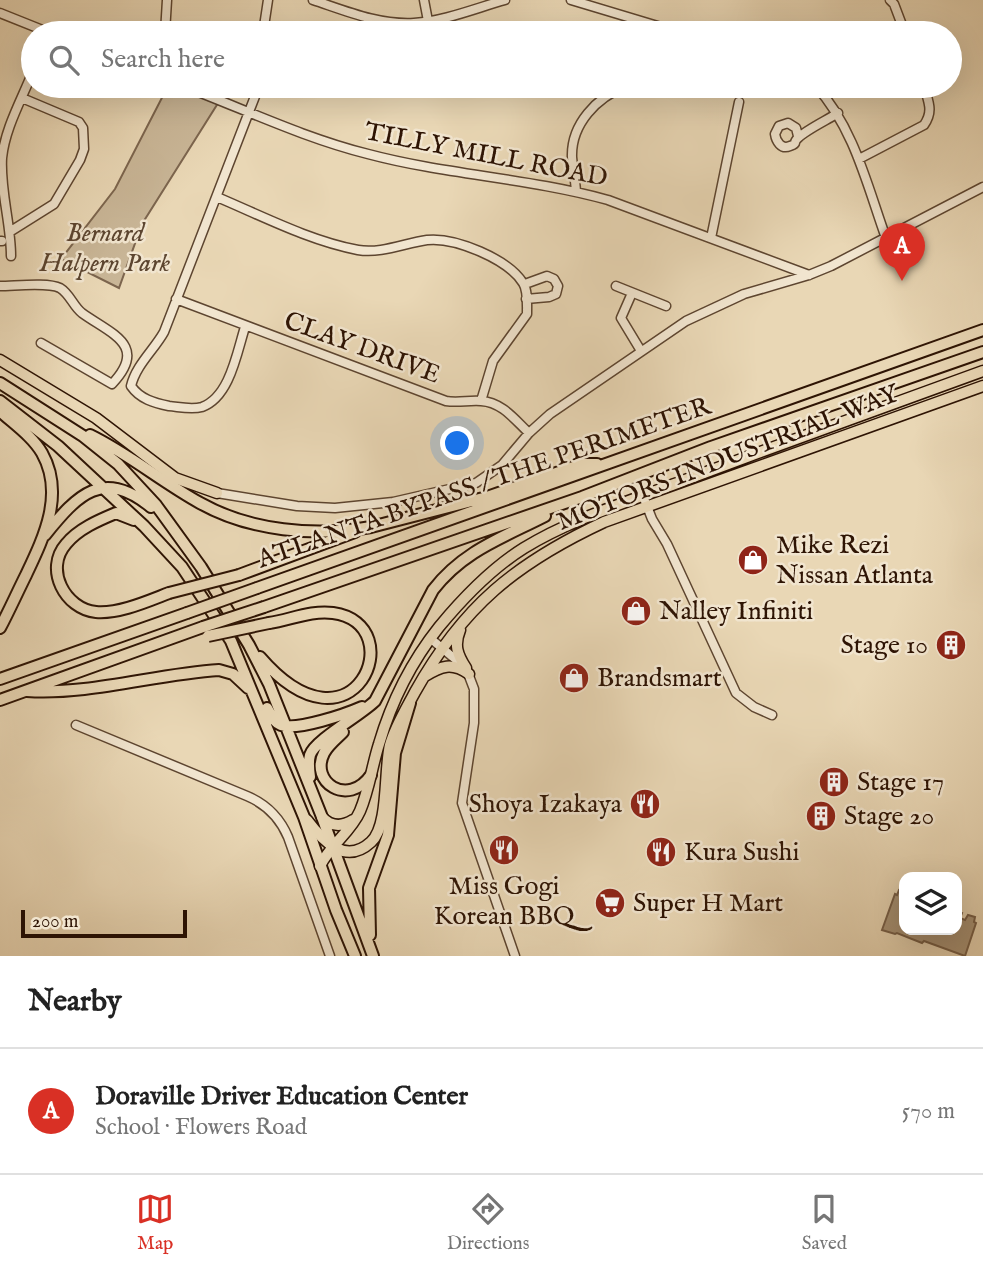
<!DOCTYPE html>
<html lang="en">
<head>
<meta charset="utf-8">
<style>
  :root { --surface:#fff; --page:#f2f2f2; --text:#222; --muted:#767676; --line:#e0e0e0; --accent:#d93025 }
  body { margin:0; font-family:"IM FELL English",serif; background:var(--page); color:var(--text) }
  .controls { position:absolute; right:21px; bottom:21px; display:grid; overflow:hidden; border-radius:14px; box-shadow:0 7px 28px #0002 }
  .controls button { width:63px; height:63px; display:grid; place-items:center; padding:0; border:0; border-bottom:2px solid var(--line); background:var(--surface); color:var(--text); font:35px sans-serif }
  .scale { position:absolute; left:21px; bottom:18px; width:166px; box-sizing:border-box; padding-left:7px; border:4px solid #2e1404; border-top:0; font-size:19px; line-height:24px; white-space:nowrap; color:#2e1404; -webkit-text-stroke:5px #f1e5cf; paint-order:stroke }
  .you { position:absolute; left:458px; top:444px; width:24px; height:24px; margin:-18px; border:5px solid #fff; border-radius:50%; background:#1a73e8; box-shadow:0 0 0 10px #1a73e833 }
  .badge { display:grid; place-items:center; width:46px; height:46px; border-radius:50%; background:var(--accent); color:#fff; font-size:23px; font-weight:700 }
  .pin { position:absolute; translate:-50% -58px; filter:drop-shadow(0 2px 4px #0008) }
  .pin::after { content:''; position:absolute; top:37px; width:24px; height:21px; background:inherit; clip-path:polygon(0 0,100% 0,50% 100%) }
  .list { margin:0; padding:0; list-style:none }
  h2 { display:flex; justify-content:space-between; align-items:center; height:91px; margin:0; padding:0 28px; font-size:30px }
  h2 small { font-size:23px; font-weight:400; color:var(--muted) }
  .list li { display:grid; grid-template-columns:46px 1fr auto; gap:21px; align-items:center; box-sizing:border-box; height:126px; padding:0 28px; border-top:2px solid var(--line) }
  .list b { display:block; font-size:26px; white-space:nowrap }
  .list p { margin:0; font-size:23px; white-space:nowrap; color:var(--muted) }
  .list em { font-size:23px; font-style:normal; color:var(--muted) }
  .icon { flex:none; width:38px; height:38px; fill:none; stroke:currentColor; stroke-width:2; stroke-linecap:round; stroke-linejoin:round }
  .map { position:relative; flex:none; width:983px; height:956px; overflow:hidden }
  .search { position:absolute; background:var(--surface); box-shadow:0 7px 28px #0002; left:21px; right:21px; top:21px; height:77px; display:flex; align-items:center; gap:18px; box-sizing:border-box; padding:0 24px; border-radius:38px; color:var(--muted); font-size:26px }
  .sheet { height:217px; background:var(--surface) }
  nav { display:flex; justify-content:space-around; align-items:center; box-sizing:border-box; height:98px; border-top:2px solid var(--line); background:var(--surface); font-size:19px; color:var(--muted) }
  nav a { display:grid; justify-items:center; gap:4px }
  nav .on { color:var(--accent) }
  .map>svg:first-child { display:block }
</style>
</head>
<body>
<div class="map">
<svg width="983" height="956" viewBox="0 0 983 956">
  <rect width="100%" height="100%" fill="#e9d7b5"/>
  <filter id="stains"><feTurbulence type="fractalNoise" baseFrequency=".00286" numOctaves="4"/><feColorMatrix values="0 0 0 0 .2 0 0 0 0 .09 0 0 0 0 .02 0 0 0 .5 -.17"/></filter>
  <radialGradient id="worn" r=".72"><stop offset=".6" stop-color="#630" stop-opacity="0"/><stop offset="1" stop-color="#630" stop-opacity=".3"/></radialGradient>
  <!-- green -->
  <path fill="#c9b697" stroke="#7c654e" stroke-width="2" d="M168,86H183L220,100L142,224L119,288L61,259L115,189Z"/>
  <!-- water -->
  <path fill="#a99579" stroke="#78614a" stroke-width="2" d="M899,890L904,892V930H957V911L962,913L960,918L965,920L968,915L975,917L974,922L976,923L965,956L924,941L922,943L897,933L895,934L882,930L895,894L897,895Z"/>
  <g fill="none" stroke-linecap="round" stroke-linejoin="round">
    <!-- minor casing -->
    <g stroke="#5d4530" stroke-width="11">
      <path id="minor" d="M313,0C346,11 379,25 414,23C445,21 476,8 505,0
        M424,0L428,21
        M571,0L681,33
        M890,0L894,4L905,33
        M0,13L50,33
        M165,33L167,0
        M263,33L268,0
        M183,86C244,109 304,138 368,154C447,175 529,178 608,200L809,275
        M816,86C854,128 867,185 886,238
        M798,136L796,128L788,123L779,126L775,134C776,141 781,150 790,146C799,143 792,143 798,138C806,130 827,120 838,113
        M859,159L924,125C934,111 928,101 924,86
        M576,191C575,179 573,168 572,157C571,124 597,97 626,86
        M217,197C262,216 310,241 358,250C381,254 405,243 427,240C455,237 508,259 523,283C528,290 527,305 527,314L493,361L481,401
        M11,231L54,204L80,160L84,149L83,128L79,122L22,98
        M711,238L739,102
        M0,241H2
        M11,256C11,224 0,190 2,158C5,128 22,99 33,71
        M525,284L547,276L554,279L558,286L556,294L549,297L526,299
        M0,286C15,286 48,282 60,288C70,294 73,306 82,313C111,334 149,345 112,384L41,343
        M616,286L666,306
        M632,293L621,318L641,351
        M176,299L446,401C458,403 469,400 481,401C502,402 515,420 529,433
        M245,327C237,352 230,397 202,407C191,410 180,407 169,406C154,403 140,399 131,386C136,365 154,350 164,332L259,86
        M217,493L297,506L335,508L393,502L476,483L502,465L529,433L550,414L686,321L744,294L809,275L831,266L983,187
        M643,496L652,519L667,544L736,693L754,707L772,715
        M431,639L466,668L474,689V723L462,803L515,956
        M76,725L247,796C266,804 280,818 288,837L330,956"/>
    </g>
    <!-- major casing -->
    <g stroke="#2e1404" stroke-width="13">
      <path id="major" d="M0,360L96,418L175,478L217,493
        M460,630C454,645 457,654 466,668
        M425,676C441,666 452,662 469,674
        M322,817C331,827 342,827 353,820
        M307,820C322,840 345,866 371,842C389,826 384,770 390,745C395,727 406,709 415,692C463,606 516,563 604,522L983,386
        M320,866C330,845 351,832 360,811C369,790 372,766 379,744C391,703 412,661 439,627C463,598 492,568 524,548C573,518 631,501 685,480C784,443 883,407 983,371"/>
    </g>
    <!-- highway casing -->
    <g stroke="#2e1404" stroke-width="14">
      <path id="highway" d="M0,383L83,436L118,464L156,505L201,567L249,645L269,684L322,817L373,956
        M0,401L58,446L144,526L182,567L231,641L304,817L336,910L355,956
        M0,411C14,424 32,436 42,453C65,494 44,537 26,575C17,593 9,611 0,628
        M90,435C129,454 162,482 200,503C250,531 315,537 371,527L487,497L582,464H597
        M134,520L116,513C99,520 78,529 66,544C44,569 65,609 96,612C119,614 148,601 169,593
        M45,535C78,494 103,468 151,507
        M239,575L355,532
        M257,588L983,330
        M264,607L582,497L711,447L983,352
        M260,657C354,766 413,624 333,613C311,610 290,620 269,623
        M0,679L187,613
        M27,691C91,695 155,674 219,670L233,674L248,688
        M0,700L203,627
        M267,708C271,715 273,722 281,725C297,731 346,714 362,707
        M343,732C337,738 328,745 324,753C309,782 348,808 371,775
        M310,777C309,770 308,762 310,755C315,740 361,715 375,701L433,590C463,551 502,538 545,516
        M370,935L369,888L388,835L395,753L410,703"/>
    </g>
    <!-- minor -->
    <use href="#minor" stroke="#f1e5cf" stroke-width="8"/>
    <!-- major -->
    <use href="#major" stroke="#e9d7b5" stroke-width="10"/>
    <!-- highway -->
    <use href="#highway" stroke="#e9d7b5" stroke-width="10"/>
    <!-- highway-bridge casing -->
    <g stroke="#2e1404" stroke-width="14" stroke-linecap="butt">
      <path id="highway-bridge" d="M169,593L239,575
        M187,613L257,588
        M203,627L264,607
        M208,636L269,623"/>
    </g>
    <!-- highway-bridge -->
    <use href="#highway-bridge" stroke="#e9d7b5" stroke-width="10"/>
  </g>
  <!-- icons -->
  <defs>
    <g id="shop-disc" transform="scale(1.575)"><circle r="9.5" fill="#8f2418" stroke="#f1e5cf"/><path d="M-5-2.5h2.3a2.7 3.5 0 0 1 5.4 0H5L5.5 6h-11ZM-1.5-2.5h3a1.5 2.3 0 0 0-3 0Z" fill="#fff"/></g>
    <g id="building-disc" transform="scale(1.575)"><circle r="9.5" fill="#8f2418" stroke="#f1e5cf"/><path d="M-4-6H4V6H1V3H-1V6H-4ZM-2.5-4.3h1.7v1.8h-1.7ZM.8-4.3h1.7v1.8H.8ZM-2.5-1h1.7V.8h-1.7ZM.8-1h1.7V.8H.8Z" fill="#fff"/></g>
    <g id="restaurant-disc" transform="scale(1.575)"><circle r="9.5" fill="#8f2418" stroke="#f1e5cf"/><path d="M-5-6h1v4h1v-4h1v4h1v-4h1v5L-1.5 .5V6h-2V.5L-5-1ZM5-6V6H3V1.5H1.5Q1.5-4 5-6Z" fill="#fff"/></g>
    <g id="supermarket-disc" transform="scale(1.575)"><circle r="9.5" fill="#8f2418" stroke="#f1e5cf"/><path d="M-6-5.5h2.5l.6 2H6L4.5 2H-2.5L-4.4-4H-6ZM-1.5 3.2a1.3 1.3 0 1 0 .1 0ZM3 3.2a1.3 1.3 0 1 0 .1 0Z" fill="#fff"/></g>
  </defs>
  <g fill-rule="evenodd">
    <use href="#shop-disc" x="753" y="560"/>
    <use href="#shop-disc" x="636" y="611"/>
    <use href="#building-disc" x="951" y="645"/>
    <use href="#shop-disc" x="574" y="678"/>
    <use href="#building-disc" x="834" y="782"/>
    <use href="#restaurant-disc" x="645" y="804"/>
    <use href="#building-disc" x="821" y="816"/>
    <use href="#restaurant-disc" x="504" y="850"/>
    <use href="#restaurant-disc" x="661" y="852"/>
    <use href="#supermarket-disc" x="610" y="903"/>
  </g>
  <g text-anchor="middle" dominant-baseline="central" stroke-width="5" stroke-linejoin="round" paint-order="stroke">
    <!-- street labels -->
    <g font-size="26" fill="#2e1404" stroke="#f1e5cf">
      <text transform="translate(486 155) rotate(11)">TILLY MILL ROAD</text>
      <text transform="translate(362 348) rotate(20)">CLAY DRIVE</text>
      <text transform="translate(728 458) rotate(-21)">MOTORS INDUSTRIAL WAY</text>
      <text transform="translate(484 483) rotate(-19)">ATLANTA BYPASS / THE PERIMETER</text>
    </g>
    <!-- park labels -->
    <g font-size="26" font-style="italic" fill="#5c4530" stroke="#f1e5cf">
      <text x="105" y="233">Bernard<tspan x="105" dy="30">Halpern Park</tspan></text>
    </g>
    <!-- poi labels -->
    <g font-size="26" fill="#2e1404" stroke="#f1e5cf" text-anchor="start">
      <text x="776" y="545">Mike Rezi<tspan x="776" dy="30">Nissan Atlanta</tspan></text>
      <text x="659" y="611">Nalley Infiniti</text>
      <text x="928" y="645" text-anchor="end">Stage 10</text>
      <text x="597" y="678">Brandsmart</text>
      <text x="857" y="782">Stage 17</text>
      <text x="622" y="804" text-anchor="end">Shoya Izakaya</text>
      <text x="844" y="816">Stage 20</text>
      <text x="684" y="852">Kura Sushi</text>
      <text x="504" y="886" text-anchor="middle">Miss Gogi<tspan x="504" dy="30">Korean BBQ</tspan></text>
      <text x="633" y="903">Super H Mart</text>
    </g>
  </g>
  <rect width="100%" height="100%" filter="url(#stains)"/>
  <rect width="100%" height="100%" fill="url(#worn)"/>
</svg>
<div class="controls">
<button><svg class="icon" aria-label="layers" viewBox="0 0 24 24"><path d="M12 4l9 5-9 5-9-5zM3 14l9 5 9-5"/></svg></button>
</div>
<div class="scale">200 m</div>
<div class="you"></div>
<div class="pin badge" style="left:902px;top:281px">A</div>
<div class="search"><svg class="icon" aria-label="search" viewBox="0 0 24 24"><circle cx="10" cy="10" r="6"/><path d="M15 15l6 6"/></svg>Search here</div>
</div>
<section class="sheet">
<h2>Nearby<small></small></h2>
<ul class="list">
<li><span class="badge">A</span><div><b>Doraville Driver Education Center</b><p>School · Flowers Road</p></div><em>570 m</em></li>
</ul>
</section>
<nav>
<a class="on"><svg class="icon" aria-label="map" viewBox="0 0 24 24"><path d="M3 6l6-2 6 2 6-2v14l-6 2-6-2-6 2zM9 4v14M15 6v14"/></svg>Map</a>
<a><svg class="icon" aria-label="directions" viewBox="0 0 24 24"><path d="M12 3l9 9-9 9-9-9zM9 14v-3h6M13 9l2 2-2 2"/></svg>Directions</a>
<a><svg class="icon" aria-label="saved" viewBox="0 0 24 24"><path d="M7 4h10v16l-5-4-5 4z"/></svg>Saved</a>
</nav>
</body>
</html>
